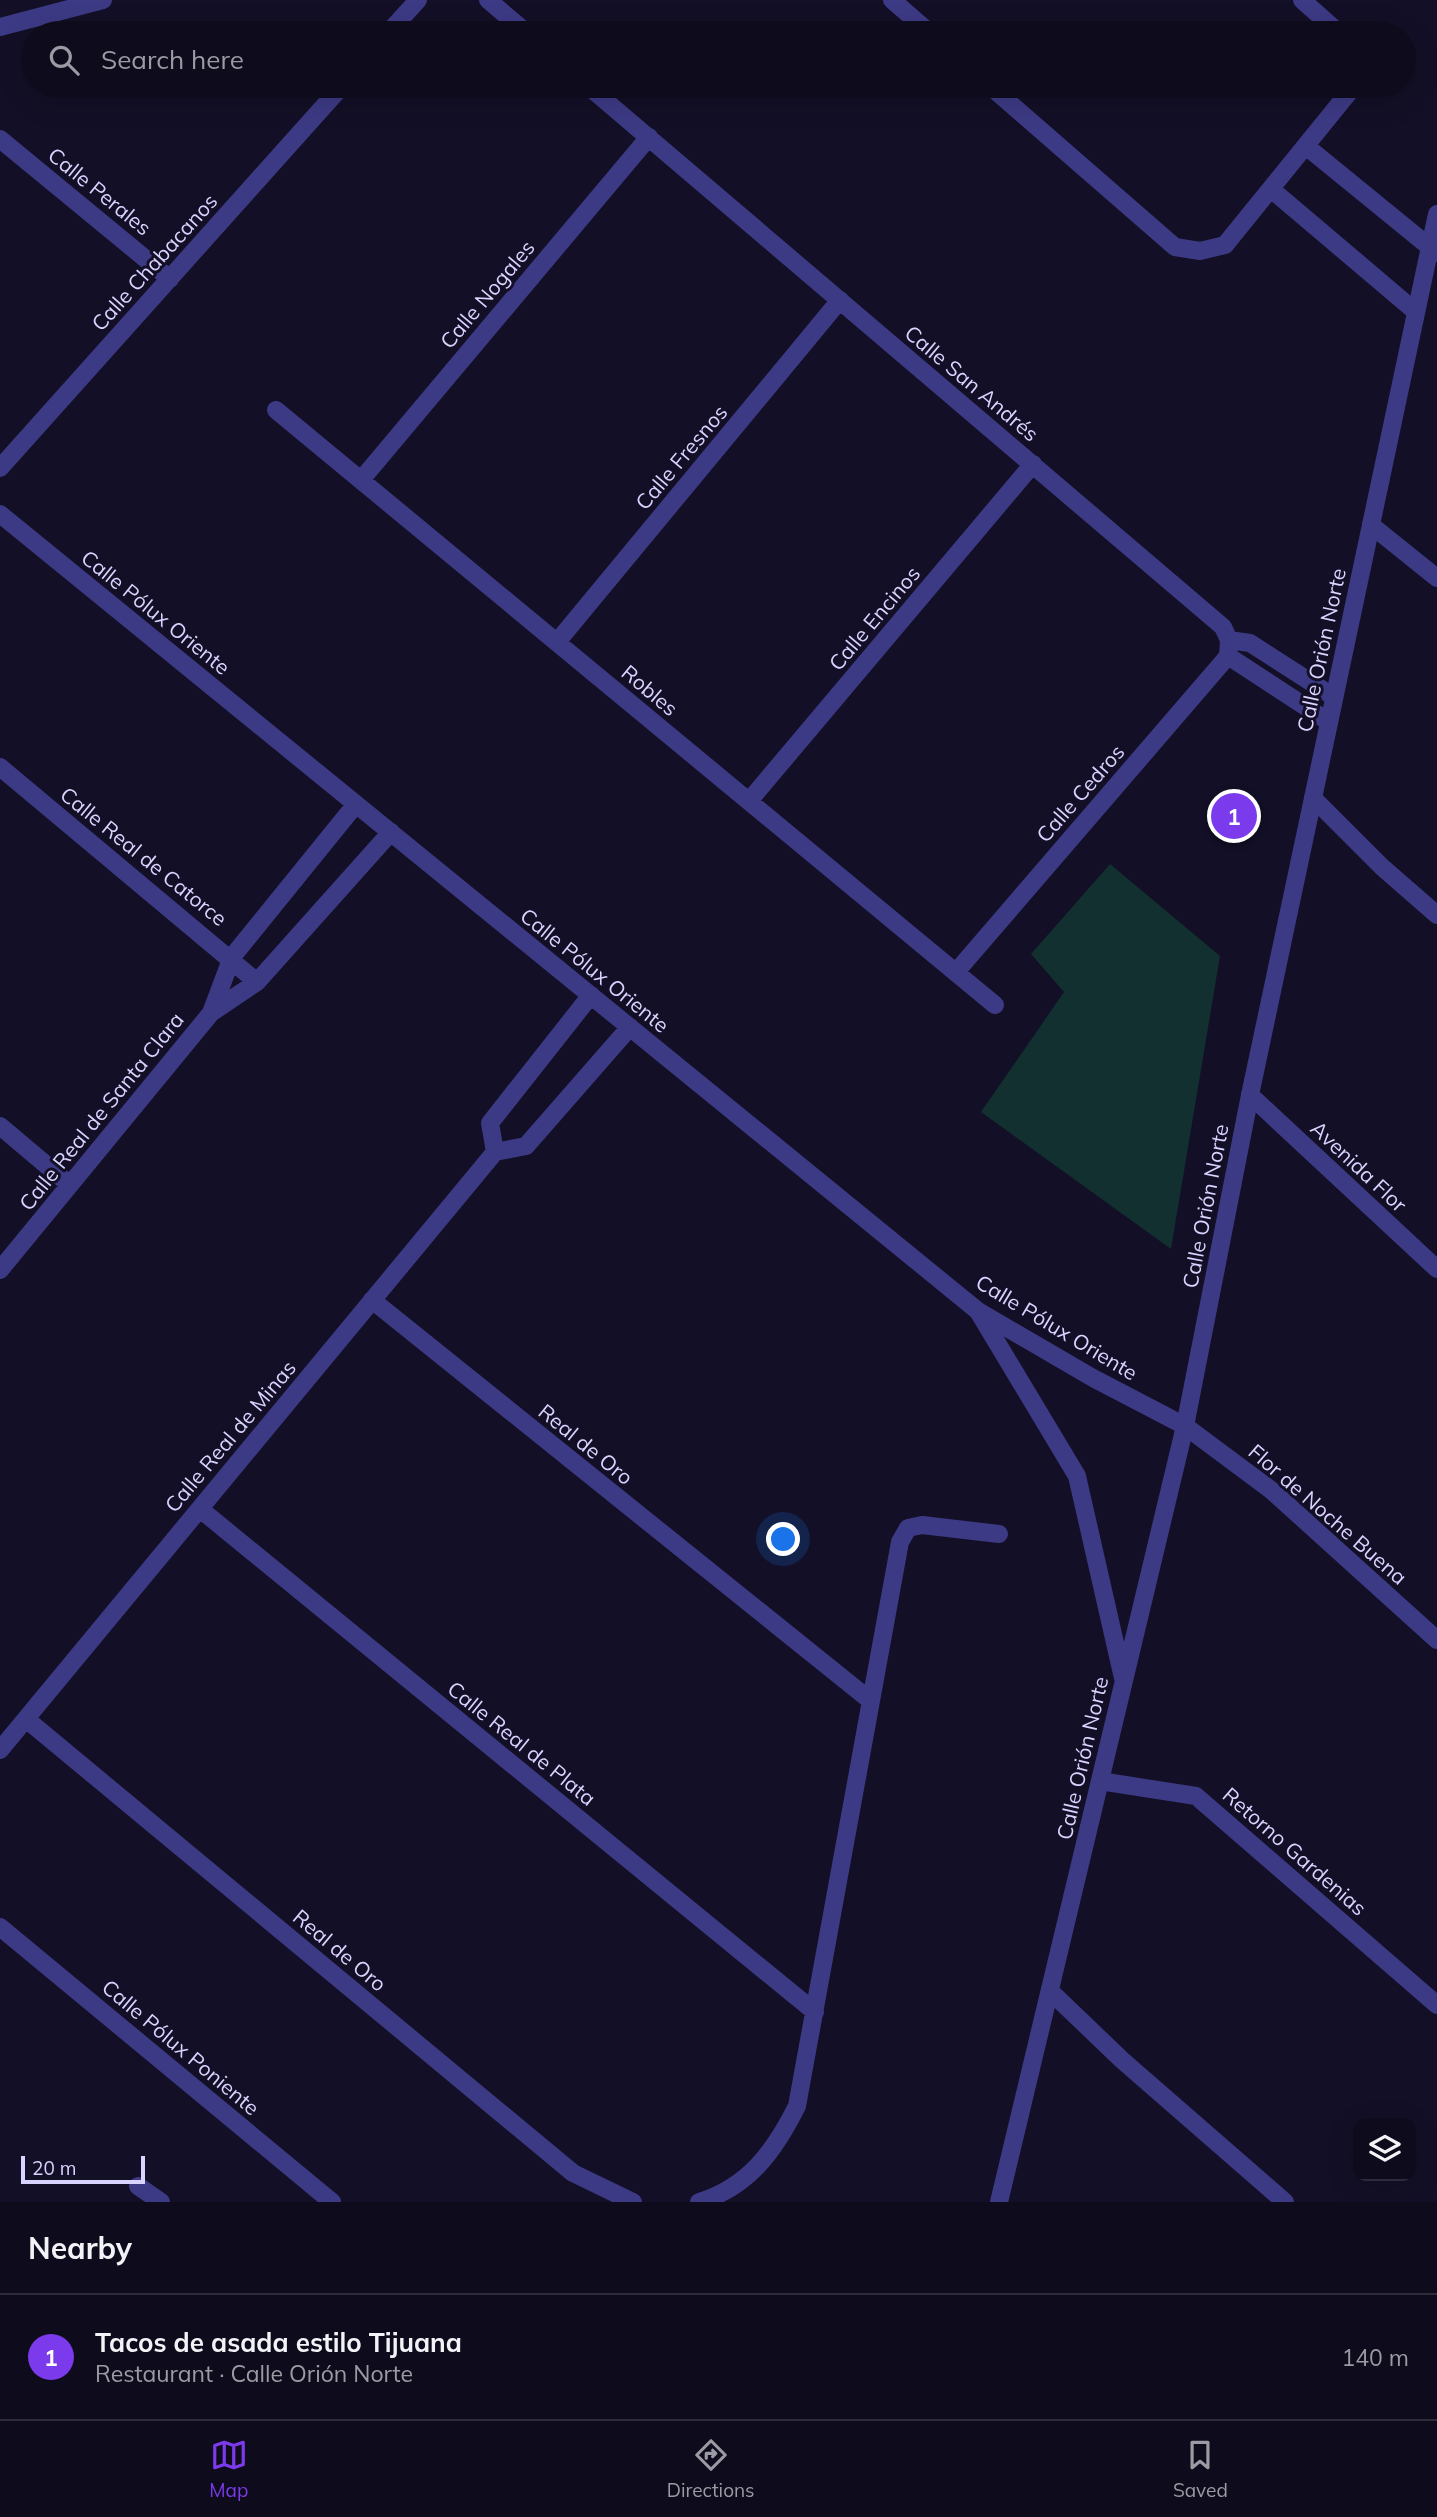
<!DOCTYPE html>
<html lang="en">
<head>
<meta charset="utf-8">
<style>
  :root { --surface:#0e0b1c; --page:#171425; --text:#f1f3f6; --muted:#9b9ba3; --line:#2e2b3b; --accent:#7c3aed }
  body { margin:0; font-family:Mulish,sans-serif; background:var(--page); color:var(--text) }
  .controls { position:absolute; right:21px; bottom:21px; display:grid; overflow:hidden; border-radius:14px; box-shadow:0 7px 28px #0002 }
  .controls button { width:63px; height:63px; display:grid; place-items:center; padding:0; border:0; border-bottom:2px solid var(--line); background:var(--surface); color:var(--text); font:35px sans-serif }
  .scale { position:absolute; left:21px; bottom:18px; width:124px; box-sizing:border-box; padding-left:7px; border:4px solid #d9d4ff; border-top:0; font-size:19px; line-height:24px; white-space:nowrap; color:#d9d4ff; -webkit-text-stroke:5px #130f26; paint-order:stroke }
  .you { position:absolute; left:784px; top:1540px; width:24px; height:24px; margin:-18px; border:5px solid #fff; border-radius:50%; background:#1a73e8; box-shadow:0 0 0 10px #1a73e833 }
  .badge { display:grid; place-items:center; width:46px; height:46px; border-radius:50%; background:var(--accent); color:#fff; font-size:23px; font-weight:700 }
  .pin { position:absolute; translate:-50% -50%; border:4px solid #fff; box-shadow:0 2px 7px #0006 }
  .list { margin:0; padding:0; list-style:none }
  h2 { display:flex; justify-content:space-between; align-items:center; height:91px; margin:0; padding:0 28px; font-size:30px }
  h2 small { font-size:23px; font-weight:400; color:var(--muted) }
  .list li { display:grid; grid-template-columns:46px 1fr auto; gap:21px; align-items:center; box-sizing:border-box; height:126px; padding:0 28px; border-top:2px solid var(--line) }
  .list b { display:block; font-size:26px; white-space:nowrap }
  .list p { margin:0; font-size:23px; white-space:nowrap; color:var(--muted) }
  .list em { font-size:23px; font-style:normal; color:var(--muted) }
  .icon { flex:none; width:38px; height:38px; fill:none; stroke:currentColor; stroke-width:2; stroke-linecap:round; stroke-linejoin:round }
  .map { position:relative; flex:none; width:1437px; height:2202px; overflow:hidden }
  .search { position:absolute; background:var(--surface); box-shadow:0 7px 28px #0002; left:21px; right:21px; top:21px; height:77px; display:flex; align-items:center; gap:18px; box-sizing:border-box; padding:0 24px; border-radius:38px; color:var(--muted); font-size:26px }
  .sheet { height:217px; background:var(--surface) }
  nav { display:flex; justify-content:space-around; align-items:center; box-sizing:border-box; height:98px; border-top:2px solid var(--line); background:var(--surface); font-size:19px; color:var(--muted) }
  nav a { display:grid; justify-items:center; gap:4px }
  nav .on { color:var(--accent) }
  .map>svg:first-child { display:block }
</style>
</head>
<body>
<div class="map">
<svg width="1437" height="2202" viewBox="0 0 1437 2202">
  <rect width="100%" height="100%" fill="#130f26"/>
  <!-- green -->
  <path fill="#12302f" d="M1110,864L1220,956L1171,1249L981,1112L1064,992L1031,954Z"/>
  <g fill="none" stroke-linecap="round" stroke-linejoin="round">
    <!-- minor -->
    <path stroke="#3d3a85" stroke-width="18" d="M488,0L527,33
      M892,0L930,33
      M1302,0L1339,33
      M0,27L103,0
      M388,33L418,0
      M588,86L1223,627L1229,640L1228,656L956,972
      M990,86L1175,247L1200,251L1225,245L1354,86
      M0,139L170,279
      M1307,147L1437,253
      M1271,189L1416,312
      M276,410L995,1005
      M0,468L342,86
      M361,480L649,137
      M0,514L978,1311L1093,1378L1185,1426L1271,1490L1437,1640
      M1371,525L1437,578
      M1229,640L1250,643L1334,697
      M557,642L840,300
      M1228,656L1329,722
      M0,767L257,982
      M1313,798L1382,867L1437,915
      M749,801L1033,464
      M211,1013L232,957L356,804
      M1250,1095L1437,1269
      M0,1126L70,1185
      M495,1152L490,1123L591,995
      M0,1270L211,1013L257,982L391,832
      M372,1300L871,1701
      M200,1509L815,2012
      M26,1719L573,2173L633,2202
      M0,1750L495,1152L526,1146L630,1027
      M1100,1781L1196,1796L1437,2005
      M0,1927L332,2202
      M1050,1991L1122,2060L1285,2202
      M138,2186L161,2202
      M699,2202C749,2187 775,2150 797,2106L900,1542L908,1528L922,1525L999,1534"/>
    <!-- tertiary -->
    <path stroke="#3d3a85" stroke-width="18" d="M978,1311L1077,1476L1123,1678
      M999,2202L1185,1426L1250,1095L1437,214"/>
  </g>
  <g text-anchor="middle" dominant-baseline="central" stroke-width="6" stroke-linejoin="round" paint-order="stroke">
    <!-- street labels -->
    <g font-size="21" fill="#d9d4ff" stroke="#130f26">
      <text transform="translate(100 191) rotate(39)">Calle Perales</text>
      <text transform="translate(154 262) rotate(-48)">Calle Chabacanos</text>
      <text transform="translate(487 294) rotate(-50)">Calle Nogales</text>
      <text transform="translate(972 383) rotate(40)">Calle San Andrés</text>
      <text transform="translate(681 457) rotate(-50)">Calle Fresnos</text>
      <text transform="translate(156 612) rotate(39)">Calle Pólux Oriente</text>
      <text transform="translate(874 618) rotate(-50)">Calle Encinos</text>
      <text transform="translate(1321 650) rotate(-78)">Calle Orión Norte</text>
      <text transform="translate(650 690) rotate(40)">Robles</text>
      <text transform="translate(1080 793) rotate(-49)">Calle Cedros</text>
      <text transform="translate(144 856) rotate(39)">Calle Real de Catorce</text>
      <text transform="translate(595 970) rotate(39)">Calle Pólux Oriente</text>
      <text transform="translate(101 1111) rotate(-51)">Calle Real de Santa Clara</text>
      <text transform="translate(1359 1166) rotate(43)">Avenida Flor</text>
      <text transform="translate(1205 1206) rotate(-79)">Calle Orión Norte</text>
      <text transform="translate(1057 1327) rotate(31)">Calle Pólux Oriente</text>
      <text transform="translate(230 1436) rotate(-50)">Calle Real de Minas</text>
      <text transform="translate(586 1444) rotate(39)">Real de Oro</text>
      <text transform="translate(1328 1514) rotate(41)">Flor de Noche Buena</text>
      <text transform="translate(522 1743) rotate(39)">Calle Real de Plata</text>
      <text transform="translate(1082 1758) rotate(-77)">Calle Orión Norte</text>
      <text transform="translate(1295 1851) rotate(41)">Retorno Gardenias</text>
      <text transform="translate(340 1950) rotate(40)">Real de Oro</text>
      <text transform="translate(181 2047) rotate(40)">Calle Pólux Poniente</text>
    </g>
  </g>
</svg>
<div class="controls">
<button><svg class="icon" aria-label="layers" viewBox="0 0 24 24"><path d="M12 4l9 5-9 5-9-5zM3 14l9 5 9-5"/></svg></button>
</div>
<div class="scale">20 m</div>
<div class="you"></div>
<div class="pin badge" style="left:1234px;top:816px">1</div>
<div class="search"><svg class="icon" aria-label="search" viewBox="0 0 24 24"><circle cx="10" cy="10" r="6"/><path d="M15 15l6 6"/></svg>Search here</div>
</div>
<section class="sheet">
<h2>Nearby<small></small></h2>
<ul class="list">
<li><span class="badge">1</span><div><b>Tacos de asada estilo Tijuana</b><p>Restaurant · Calle Orión Norte</p></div><em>140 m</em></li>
</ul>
</section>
<nav>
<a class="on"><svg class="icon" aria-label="map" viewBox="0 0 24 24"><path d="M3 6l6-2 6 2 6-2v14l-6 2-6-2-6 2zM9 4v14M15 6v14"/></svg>Map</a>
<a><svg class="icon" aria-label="directions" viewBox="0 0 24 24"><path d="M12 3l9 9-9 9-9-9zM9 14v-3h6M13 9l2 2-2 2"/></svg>Directions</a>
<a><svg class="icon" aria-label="saved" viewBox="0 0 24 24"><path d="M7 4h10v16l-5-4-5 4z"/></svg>Saved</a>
</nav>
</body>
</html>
